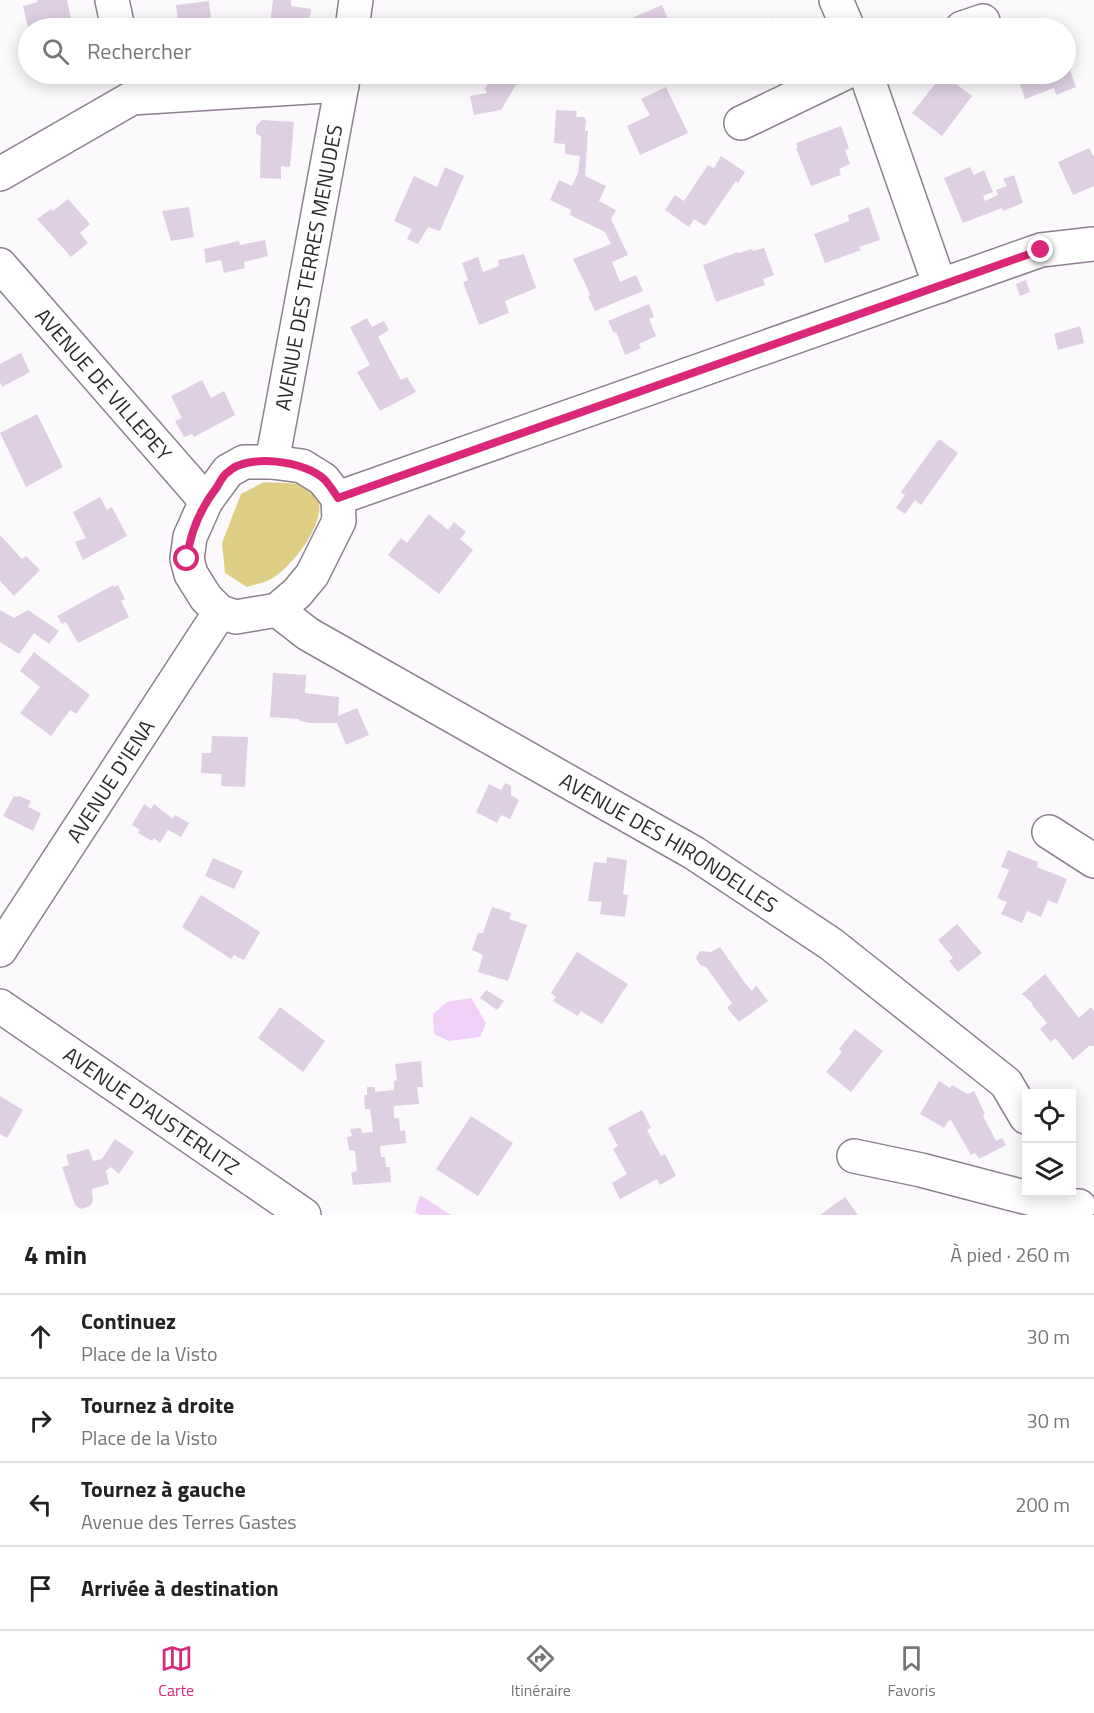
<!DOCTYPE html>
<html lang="fr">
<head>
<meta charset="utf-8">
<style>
  :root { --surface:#fff; --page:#f2f2f2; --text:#222; --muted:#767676; --line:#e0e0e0; --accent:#db2777 }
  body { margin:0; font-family:"Titillium Web",sans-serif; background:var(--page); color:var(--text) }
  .controls { position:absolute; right:18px; bottom:18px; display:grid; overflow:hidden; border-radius:0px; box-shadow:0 3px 15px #0003 }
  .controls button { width:54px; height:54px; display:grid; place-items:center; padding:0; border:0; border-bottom:2px solid var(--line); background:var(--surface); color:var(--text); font:30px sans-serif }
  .stop { position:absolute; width:18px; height:18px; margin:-14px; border:4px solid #db2777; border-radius:50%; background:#fff }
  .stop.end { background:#db2777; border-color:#fff; box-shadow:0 2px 6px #0008 }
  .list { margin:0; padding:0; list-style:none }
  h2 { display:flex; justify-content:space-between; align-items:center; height:78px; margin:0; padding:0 24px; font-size:26px }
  h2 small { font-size:20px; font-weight:400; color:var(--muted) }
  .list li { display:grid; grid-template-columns:39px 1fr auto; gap:18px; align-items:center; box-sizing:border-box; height:84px; padding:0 24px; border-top:2px solid var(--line) }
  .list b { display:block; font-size:22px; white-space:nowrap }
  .list p { margin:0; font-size:20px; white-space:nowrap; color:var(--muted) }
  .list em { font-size:20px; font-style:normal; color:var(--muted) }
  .icon { flex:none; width:33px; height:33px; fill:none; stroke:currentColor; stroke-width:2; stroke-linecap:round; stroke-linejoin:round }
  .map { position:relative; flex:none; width:1094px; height:1215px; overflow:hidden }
  .search { position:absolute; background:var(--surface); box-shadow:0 3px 15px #0003; left:18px; right:18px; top:18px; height:66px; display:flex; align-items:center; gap:15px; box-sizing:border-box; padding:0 21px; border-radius:33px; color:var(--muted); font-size:22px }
  .sheet { height:414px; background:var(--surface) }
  nav { display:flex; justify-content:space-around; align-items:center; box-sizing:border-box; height:84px; border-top:2px solid var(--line); background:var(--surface); font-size:16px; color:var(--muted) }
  nav a { display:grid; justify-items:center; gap:3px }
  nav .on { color:var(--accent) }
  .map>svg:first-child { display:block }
</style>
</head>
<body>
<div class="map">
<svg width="1094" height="1215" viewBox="0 0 1094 1215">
  <rect width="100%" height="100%" fill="#fcf9fd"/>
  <!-- green -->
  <path fill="#dfcf85" d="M264,482C274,483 301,482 309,487C340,508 294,565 273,578C266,583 255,584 247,587L225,573L222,543L241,494Z"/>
  <!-- water -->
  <path fill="#f0d0f7" d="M471,998L486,1023L480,1037L449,1041L434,1034L433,1014L447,1002Z
    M420,1195L451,1215H420L415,1212Z"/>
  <!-- building -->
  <path fill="#decfe2" d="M37,0H67L73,28H28L23,6L38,2Z
    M273,0H291V6L311,9L308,28H262V24H270Z
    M209,1L212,28H179L176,5Z
    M662,5L672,28H618L628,24L627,20Z
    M772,17L778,28H731L745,22L748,28Z
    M1069,67L1076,87L1056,95L1054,88L1025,99L1018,79L1030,74H1066V69Z
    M494,74H515L517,83L501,110L474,115L470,96L487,93L485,89L491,77L495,76Z
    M943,74L972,96L942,136L912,113Z
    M666,87L688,133L640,155L627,126L650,115L641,99Z
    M556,110L577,111L576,117H584L586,120L585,131H588L585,176L606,186L599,201L616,210L611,219L628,255L612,262L620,282L636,275L643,291L595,311L588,296L590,295L586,285L573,259L611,244L605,232L570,215L571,210L550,200L559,180L572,186L578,173L579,164L580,156L565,154V144L554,143Z
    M262,120L294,122L290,167L281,166V179L260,178L261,137L256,133V128L257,125Z
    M841,126L849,148L845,150L850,164L839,169L841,175L811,186L796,148L798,147L796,143Z
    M1089,148L1094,157V186L1073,195L1058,162Z
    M721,156L745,172L738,183L736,181L705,226L694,219L689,227L665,210L675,195L684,201L708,165L714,168Z
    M445,167L464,176L440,231L428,227L418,244L407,239L412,229L394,221L414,176L437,187Z
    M970,167L974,175L984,170L993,192L983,196L985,201L998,195L996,190L1007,186L1003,179L1014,175L1023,203L1003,211L1002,208L963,223L944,178Z
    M68,199L90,224L80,233L88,243L71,257L37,219L51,209L53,211Z
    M189,207L194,237L171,241L162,211Z
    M869,207L880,240L859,247L861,250L825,263L814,234L849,221L848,215Z
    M265,240L268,256L244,262L245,268L224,273L221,260L206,263L204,249L239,241L240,245Z
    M764,248L774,275L763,279L765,285L716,302L703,265L738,252L739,253L752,249L753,251Z
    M524,254L536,288L505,301L509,313L479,325L463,282L468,280L462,263L478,257L483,272L499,266L498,260Z
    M1026,280L1030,292L1020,296L1016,284Z
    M649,304L654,317L649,319L656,336L639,344L641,348L625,355L616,332L614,333L608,321Z
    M367,318L372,327L384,321L389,330L378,337L401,380L407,377L416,392L380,411L357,372L370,365L350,327Z
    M1080,326L1084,343L1058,350L1054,334Z
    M21,353L30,372L2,387L0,382V364Z
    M202,380L211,398L224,391L235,415L194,437L192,434L184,437L175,421L182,418L171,396Z
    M37,414L63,467L26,487L0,433Z
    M939,439L958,453L921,505L915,500L905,514L896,508L905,495L901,492Z
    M100,497L107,510L112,507L127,536L83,560L75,542L86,538L73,512Z
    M429,514L448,530L454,522L466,532L460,539L473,550L439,594L388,555L401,538L407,543Z
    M0,535L22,559L26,556L40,570L14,596L0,581Z
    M113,585L114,587L118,585L125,599L121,601L129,617L78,643L66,622L62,624L57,616Z
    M0,610L14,618L28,610L59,631L49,644L34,633L19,654L0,642Z
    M34,652L90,695L76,714L70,710L51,736L20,713L40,687L20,671Z
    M273,673L306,675L305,693L339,697L338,716L357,708L369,735L346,745L337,723H311L299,721V719L270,717Z
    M212,736L248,737L245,787L221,786L222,774L201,773L202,753H211Z
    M505,783L511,786V795L519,800L510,819L501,815L497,823L476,812L489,784L501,790Z
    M14,796L17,797L19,796L31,801L28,807L41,813L33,831L3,816Z
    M144,804L151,809L154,804L173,819L175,815L189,823L181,837L168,830L160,843L154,838L152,841L138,833L140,830L132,825Z
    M1008,850L1038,862L1037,867L1067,879L1057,904L1048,900L1041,917L1027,911L1022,923L1001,914L1007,902L997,898L1009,870L1001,867Z
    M607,857L627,860L623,894L628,895L625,917L600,914L602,902L588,901L594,862L606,863Z
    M213,858L243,871L234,889L205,876Z
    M201,895L260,932L244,960L234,955L231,959L182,927Z
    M492,907L511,913L509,919L527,925L508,981L478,972L483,955L472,950L478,933H483Z
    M957,924L982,953L958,972L949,961L953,958L938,940Z
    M720,947L745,983L752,991L756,985L768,1001L739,1022L727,1008L732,1003L706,967L700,965L696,958L700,951L711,952Z
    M577,952L628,984L602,1024L581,1011L578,1016L553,1001L556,997L551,993Z
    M1045,974L1079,1018L1091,1007L1094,1011V1046H1089L1073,1060L1055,1038L1051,1042L1040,1029L1047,1023L1032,1005L1033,1004L1022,994Z
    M486,990L504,1001L497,1010L480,998Z
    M280,1007L325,1041L303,1072L258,1038Z
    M855,1029L883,1051L851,1092L826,1072L842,1052L839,1049Z
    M421,1061L423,1087H417L419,1104L394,1106V1118H399L400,1131L405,1130L406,1143L380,1146L381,1157H385L386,1167H390L391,1182L353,1185L351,1173L357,1171L355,1151L349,1150L347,1137L352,1136L350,1129L361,1128L362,1133L373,1132L370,1109H365L364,1095H367V1087H375V1092L394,1090V1081L397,1080L395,1064Z
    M939,1081L950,1088L952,1085L968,1094L974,1091L985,1114L983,1116L996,1141L1002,1138L1006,1145L979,1159L975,1153L971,1155L951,1120L948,1121L944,1128L920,1114Z
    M0,1096L23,1110L7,1138L0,1134Z
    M642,1110L651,1128L647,1130L661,1156L665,1154L676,1176L660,1185L657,1179L620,1199L612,1183L627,1174L613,1149L618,1146L608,1128Z
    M471,1116L513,1143L478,1196L436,1169Z
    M115,1139L134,1152L119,1174L111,1167L106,1171L109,1184L92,1189L93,1201L90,1206L81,1209L75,1205L62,1167L69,1165L66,1155L89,1149L93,1161L102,1159Z
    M845,1197L858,1215H820Z"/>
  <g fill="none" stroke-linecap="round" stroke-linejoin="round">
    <!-- minor casing -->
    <g stroke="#8d7f90" stroke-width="36">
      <g id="minor">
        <path d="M112,0L118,28"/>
        <path d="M836,0L848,28"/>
        <path d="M352,28L356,0"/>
        <path d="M962,28L983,21"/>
        <path d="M866,74L940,286"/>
        <path d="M741,123L843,74"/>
        <path d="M0,174L132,98L342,85"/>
        <path id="s1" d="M0,265L206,501"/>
        <path d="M244,462H272L302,466L323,479L338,498L339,521L312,575L297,593L277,610L236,617L220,612L206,598L191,574L187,559L190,537L206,501L228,471Z"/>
        <path id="s2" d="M272,462L344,74"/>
        <path d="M338,498L1041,250L1094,244"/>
        <path id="s3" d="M277,610L308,634L694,853L831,944L1006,1083L1026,1117"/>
        <path d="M1049,832L1094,861"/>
        <path id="s4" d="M0,950L220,612"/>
        <path id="s5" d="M0,1006L304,1215"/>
        <path d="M854,1156L921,1170L1055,1205L1079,1206"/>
      </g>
    </g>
    <!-- minor -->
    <use href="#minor" stroke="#fff" stroke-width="33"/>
  </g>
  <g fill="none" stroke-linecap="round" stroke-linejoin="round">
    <!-- route -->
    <path stroke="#db2777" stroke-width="8" d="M187,559C190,532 200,509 217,487C220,482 223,475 228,472C248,453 305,461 324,479C329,484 334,492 338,498L1041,250"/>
  </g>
  <g text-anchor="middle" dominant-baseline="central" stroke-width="6" stroke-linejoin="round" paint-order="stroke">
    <!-- street labels -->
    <g font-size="21" fill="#2e282f" stroke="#fcf9fd">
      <text stroke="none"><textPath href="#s2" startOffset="198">AVENUE DES TERRES MENUDES</textPath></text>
      <text stroke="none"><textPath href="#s1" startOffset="158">AVENUE DE VILLEPEY</textPath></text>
      <text stroke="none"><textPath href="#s4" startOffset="202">AVENUE D'IENA</textPath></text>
      <text stroke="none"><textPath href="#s3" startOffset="456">AVENUE DES HIRONDELLES</textPath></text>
      <text stroke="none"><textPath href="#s5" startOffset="184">AVENUE D'AUSTERLITZ</textPath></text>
    </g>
  </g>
</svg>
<div class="controls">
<button><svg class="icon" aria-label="locate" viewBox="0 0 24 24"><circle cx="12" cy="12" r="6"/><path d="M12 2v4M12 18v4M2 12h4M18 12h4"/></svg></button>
<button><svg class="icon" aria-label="layers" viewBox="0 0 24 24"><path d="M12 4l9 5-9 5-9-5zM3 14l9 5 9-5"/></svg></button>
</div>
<div class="stop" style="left:187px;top:559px"></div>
<div class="stop end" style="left:1041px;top:250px"></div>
<div class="search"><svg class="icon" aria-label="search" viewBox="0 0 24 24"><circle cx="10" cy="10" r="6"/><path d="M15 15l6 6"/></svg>Rechercher</div>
</div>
<section class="sheet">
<h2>4 min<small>À pied · 260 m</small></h2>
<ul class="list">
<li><svg class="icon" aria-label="ahead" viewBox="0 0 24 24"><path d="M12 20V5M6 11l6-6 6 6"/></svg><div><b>Continuez</b><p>Place de la Visto</p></div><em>30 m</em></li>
<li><svg class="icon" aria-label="right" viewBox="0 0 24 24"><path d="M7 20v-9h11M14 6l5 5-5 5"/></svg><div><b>Tournez à droite</b><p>Place de la Visto</p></div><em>30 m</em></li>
<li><svg class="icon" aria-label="left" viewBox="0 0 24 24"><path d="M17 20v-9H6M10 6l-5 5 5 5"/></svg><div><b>Tournez à gauche</b><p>Avenue des Terres Gastes</p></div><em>200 m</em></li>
<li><svg class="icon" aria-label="arrive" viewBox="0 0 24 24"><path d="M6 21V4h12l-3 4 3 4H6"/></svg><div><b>Arrivée à destination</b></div></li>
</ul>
</section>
<nav>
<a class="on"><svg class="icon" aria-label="map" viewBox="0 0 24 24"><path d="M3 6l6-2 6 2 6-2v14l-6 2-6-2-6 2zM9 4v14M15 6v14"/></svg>Carte</a>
<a><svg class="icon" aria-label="directions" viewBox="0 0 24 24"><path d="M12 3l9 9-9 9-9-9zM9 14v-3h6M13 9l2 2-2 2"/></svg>Itinéraire</a>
<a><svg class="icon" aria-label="saved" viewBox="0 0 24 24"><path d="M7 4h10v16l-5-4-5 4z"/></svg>Favoris</a>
</nav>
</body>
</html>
